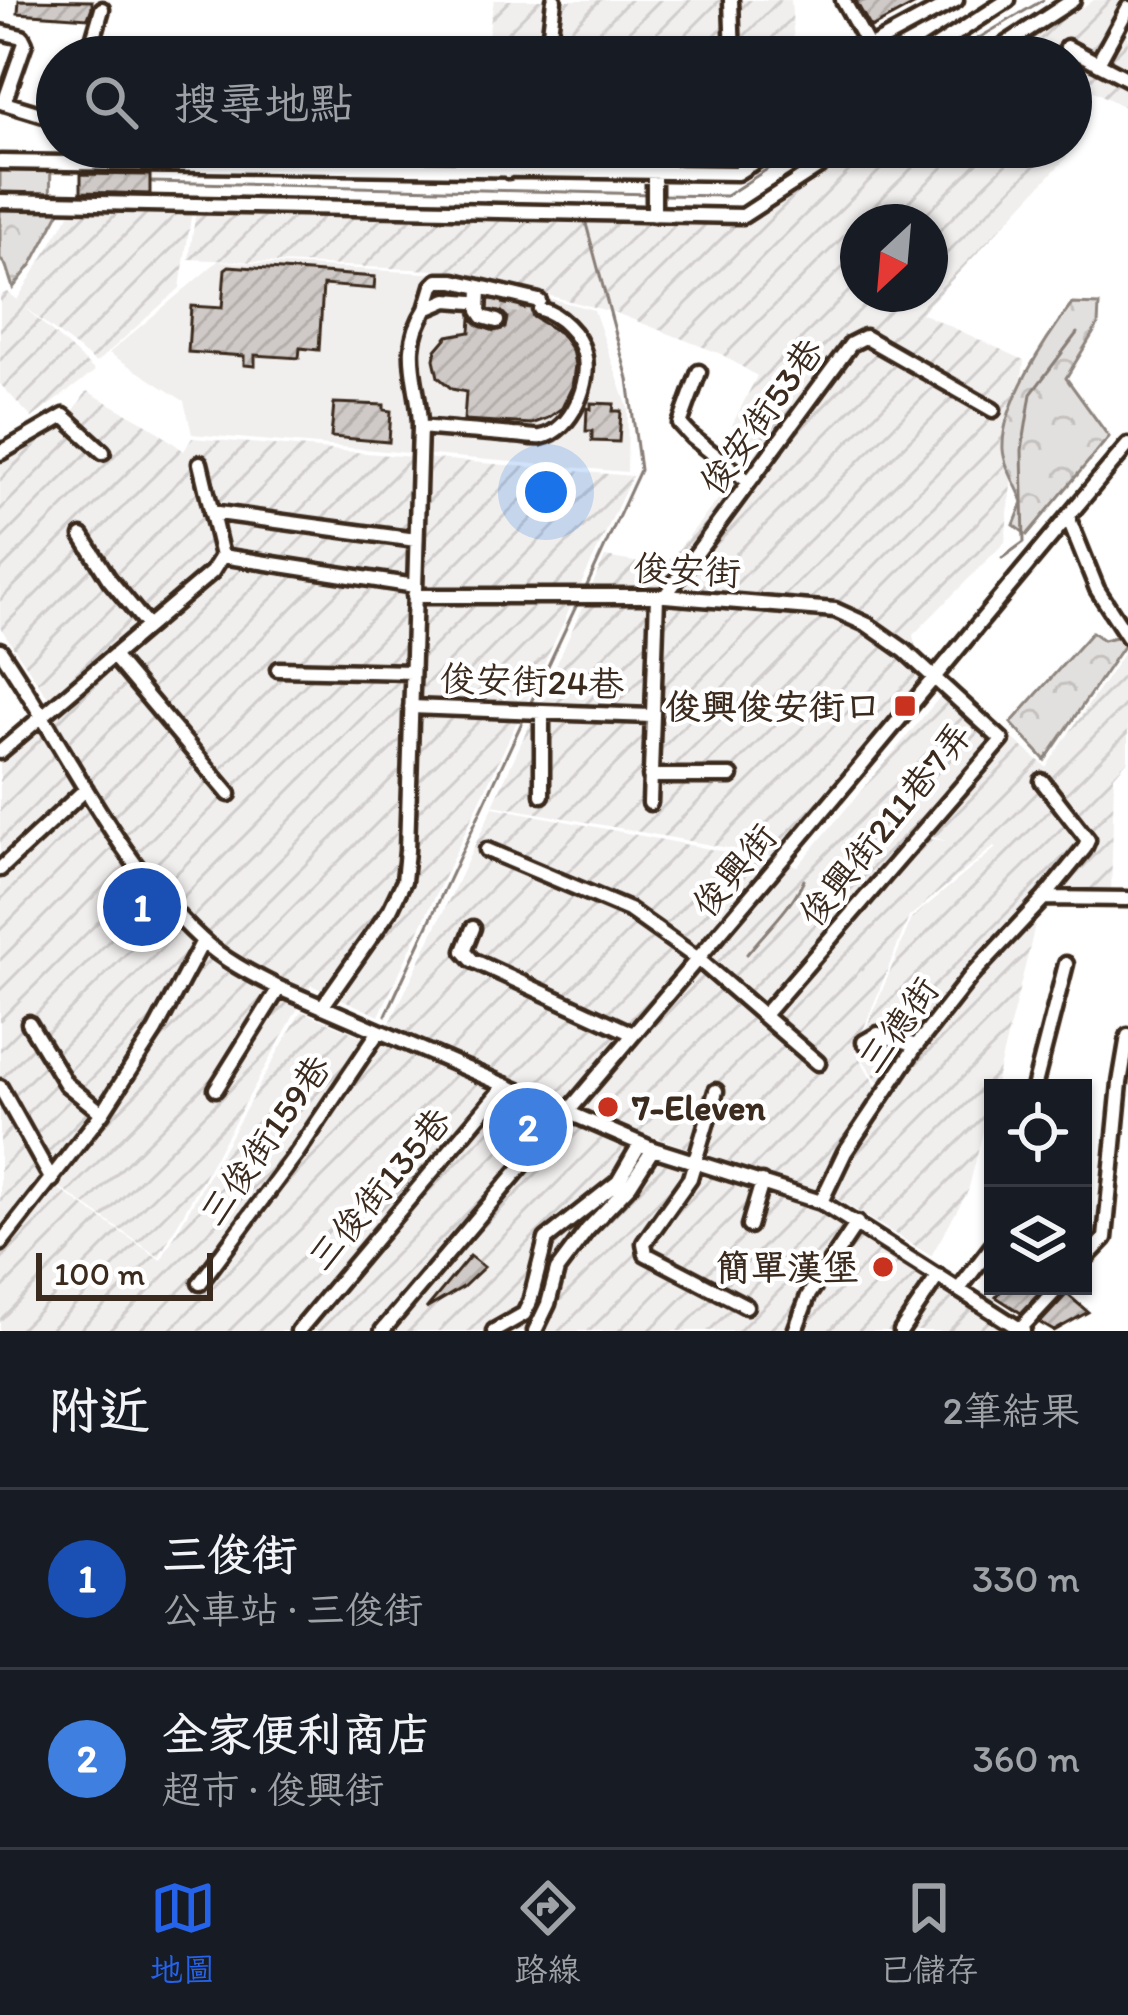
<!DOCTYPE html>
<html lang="zh-TW">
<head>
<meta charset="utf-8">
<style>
  :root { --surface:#171b24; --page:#242831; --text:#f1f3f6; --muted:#9ea1a6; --line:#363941; --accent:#2563eb }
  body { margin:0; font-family:Itim,"LXGW WenKai TC",sans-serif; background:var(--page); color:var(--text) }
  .controls { position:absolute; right:36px; bottom:36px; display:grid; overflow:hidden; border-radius:0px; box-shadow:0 3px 9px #0004 }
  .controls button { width:108px; height:108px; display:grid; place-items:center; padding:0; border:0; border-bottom:3px solid var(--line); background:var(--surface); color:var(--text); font:60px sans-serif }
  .compass { position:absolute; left:840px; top:204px; width:108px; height:108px; border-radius:50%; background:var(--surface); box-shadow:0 3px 9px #0004; rotate:206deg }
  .scale { position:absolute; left:36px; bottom:30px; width:177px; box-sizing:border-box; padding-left:12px; border:6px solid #3b2a1e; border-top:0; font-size:33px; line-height:42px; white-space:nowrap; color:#3b2a1e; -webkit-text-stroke:9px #fff; paint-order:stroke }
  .you { position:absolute; left:546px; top:492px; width:42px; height:42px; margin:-30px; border:9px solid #fff; border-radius:50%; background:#1a73e8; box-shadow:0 0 0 18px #1a73e833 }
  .badge { display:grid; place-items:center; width:78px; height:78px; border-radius:50%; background:var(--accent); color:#fff; font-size:39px; font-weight:700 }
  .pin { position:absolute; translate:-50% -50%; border:6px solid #fff; box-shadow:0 3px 12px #0006 }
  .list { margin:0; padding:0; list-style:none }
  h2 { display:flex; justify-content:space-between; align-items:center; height:156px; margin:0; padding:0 48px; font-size:51px }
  h2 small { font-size:39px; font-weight:400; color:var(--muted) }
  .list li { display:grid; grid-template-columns:78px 1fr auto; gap:36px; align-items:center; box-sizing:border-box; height:180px; padding:0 48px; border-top:3px solid var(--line) }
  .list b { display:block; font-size:45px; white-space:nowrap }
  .list p { margin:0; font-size:39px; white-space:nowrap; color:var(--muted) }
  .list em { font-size:39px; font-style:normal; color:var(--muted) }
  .icon { flex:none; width:66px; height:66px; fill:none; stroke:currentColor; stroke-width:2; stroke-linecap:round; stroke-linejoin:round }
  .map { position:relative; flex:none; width:1128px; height:1331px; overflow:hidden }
  .search { position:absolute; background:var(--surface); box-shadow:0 3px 9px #0004; left:36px; right:36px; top:36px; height:132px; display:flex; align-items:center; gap:30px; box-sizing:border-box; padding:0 42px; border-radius:66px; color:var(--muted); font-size:45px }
  .sheet { height:516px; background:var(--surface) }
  nav { display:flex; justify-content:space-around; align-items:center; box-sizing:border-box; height:168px; border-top:3px solid var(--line); background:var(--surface); font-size:33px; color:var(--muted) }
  nav a { display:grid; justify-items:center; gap:6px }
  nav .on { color:var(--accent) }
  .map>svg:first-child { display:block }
</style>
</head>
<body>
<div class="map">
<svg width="1128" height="1331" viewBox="0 0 1128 1331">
  <defs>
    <pattern id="industrial-furrows" width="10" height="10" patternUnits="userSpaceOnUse" patternTransform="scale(3)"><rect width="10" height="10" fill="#f1efee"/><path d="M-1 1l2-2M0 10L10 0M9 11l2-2" fill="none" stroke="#d0cdcc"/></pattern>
    <pattern id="forest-crowns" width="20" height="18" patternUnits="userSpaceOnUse" patternTransform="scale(3)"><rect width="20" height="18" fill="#e2e0de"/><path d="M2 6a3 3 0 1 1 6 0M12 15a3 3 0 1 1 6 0" fill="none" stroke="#c3c0be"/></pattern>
    <pattern id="building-hatch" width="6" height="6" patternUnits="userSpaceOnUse" patternTransform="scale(3)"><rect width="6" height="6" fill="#cfcac7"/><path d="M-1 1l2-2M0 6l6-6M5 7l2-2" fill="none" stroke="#b3aeaa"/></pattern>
  </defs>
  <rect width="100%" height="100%" fill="#fff"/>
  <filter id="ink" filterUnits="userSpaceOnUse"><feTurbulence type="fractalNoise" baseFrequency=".00833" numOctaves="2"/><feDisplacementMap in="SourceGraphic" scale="24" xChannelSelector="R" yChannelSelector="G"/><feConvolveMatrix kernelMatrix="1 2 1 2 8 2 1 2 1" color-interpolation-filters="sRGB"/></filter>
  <g filter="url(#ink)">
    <!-- built -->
    <path fill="#f1efee" d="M218,261L459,275L594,310L628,408L627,472L192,434L184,401L109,353Z"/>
    <!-- industrial -->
    <path fill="url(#industrial-furrows)" fill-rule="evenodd" d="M494,0H791L795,57H460L487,42Z
      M1094,0H1128V109L1071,79V57H1028L1014,50Z
      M179,147H752L733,160L182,153Z
      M863,147H1064L1067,157L921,313L1024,360L1005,542L913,635L923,680L771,856L493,805L605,557L664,567L760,447L732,425L757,376L721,354L616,313L455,271L189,259L196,211L745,223ZM858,222H930V294H858Z
      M73,208L192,211L180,288L96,363L23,306L95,371L32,418L0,384V295L7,292L17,300Z
      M87,391L150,426L184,451L192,438L632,476L379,1016L311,985L159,1257L49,1180L0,1240V762L198,588L49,699L0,627V463L63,427Z
      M1128,647V760L1114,776L1111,895L1041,896L1031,943L968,1191L931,1256L831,1195L849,1155L877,1116L881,1086L857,1051L912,918L996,848L993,847L909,917L855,1050L877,1088L819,1191L648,1135L635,1150L674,1166L823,1207L1018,1331H0V1256L56,1187L161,1260L301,1011L380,1044L493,807L798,866L944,692L994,741L910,835L946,841L926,835L1010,736L1046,767Z"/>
    <!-- forest -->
    <path fill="url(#forest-crowns)" stroke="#8e857e" stroke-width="3" d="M0,209H61L32,264L13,288L6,266L0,259Z
      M1072,304L1099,305L1098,325L1066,378L1109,437L1027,535L1014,525L1023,502C1017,486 1004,466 1003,449C1001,405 1046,338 1072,304Z
      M1092,632L1103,640L1119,636L1124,645L1045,760L1011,723Z"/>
    <!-- pitch -->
    <path fill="#e2e0de" stroke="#8e857e" stroke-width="3" d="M0,162L51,163L50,202L0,201Z"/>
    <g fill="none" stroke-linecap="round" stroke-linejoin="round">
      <!-- stream -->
      <path stroke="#887e77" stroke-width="3" d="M947,57L1043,0
        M152,182L652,194
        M661,195L726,196L801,147
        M1002,558L1024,542L1022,450L1031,394L1077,333
        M584,592L640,470L628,379L585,220
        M531,702L579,600
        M747,954C767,929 790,909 804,880
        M386,1015L523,720
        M548,1256L553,1242L566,1231
        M531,1313L537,1304L541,1283"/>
    </g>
    <!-- building -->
    <path fill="url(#building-hatch)" stroke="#3b2a1e" stroke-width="3" d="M19,0L92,1V7L88,18L18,13Z
      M855,0H923L871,28Z
      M848,39L860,56L866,57H822Z
      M81,174L150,175V194L81,192Z
      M229,266L375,277L374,289L323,285L319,350L300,348L299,358L255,355V366L244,365V356L188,352L191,306L222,308L225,269Z
      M490,300L530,310L533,317L560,333L572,350L575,365L572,387L562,408L548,418L532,424L464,420L466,392L452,389L438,377L434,359L436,350L448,336L470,332L471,318L479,326L494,331L505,328L507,317L501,311L490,308Z
      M334,403L384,405V410L391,411L389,442L331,437Z
      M591,403L614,404L613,411H621L619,442L592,441V431H586L587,408L591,409Z
      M470,1256L484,1267L463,1287L426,1309Z
      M1005,1286H1046L1021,1313L996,1297Z
      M1067,1294L1088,1312L1054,1331L1040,1323Z"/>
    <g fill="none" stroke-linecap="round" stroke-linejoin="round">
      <!-- minor-tunnel -->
      <path stroke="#d8d4d2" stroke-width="12" stroke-dasharray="12 6" stroke-linecap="butt" d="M472,302L540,309"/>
      <!-- minor casing -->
      <g stroke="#3b2a1e" stroke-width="21">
        <path id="minor" d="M731,0L733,57
          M843,0L869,47L956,0
          M0,32L22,37L25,43L4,103
          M1067,47L1128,79
          M88,57L102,9
          M547,57L554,0
          M920,57L1008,0
          M986,57L1073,0
          M1098,63L1128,8
          M1,102L57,119
          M743,147L750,165
          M0,162L737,173L778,147
          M508,171L516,147
          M0,201L743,216L849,147
          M654,215V173
          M480,289L479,311L483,317L497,321
          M426,309L433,286L438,281H454L539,301
          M699,372L680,424L692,437L749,482
          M420,427C451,430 482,432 513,435C521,435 533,438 541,437C572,431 592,381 584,353C579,334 559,314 540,309
          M0,453L64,416L103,452
          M211,512L416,540
          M1068,517L1097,589L1128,637
          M82,536L109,579L148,626
          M222,556L415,586
          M414,596H665L835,610L868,625L905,651L1002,740L764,1015
          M665,596L851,344L865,337L993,410
          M0,650C65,745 115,860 201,939C223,960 251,974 279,988L653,1149L821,1202L1023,1331
          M113,656L229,794
          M278,669L412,672
          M411,707L651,716
          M0,752L212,572L222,556L200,463
          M650,776H731
          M542,795V712
          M650,803L657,596
          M487,850L629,910L698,959L818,1063
          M0,869L86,789
          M1044,898L1128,899
          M473,928L464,951L472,960L633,1034
          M322,1007L390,910L404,881L407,851L420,427C420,383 398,352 426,309L447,300L472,302
          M29,1023L66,1084L102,1113
          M864,1042L878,1034L916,1046
          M0,1087L52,1180
          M1034,1088L1066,964
          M216,1089L279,988
          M716,1091L690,1178L644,1243L646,1254L746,1306
          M821,1202L845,1152L916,1046L971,976L1044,898L1084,849L1088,840L1042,781
          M749,1226L762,1182
          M0,1244L102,1113L155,1031L203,941
          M1083,1261L1105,1238L1120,1083L1128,1036
          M200,1283L297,1153L379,1031
          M959,1289L993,1245
          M1020,1329L1060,1286
          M298,1331L505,1085
          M382,1331C519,1168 658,1007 795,844C907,712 1016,577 1128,445
          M494,1331L524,1314L530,1302L546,1239L618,1182L640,1144
          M535,1331L548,1304L557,1270L587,1230L630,1185L653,1149
          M795,1331L808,1296L857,1223
          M901,1331L938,1276"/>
      </g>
      <!-- minor -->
      <use href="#minor" stroke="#fff" stroke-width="12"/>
    </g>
  </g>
  <!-- markers -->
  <g fill="#c8321e" stroke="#fff" stroke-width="4.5">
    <rect x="893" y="694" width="24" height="24" rx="6"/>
    <circle cx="608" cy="1107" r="12"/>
    <circle cx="883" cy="1267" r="12"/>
  </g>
  <g text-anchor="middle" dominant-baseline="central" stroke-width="9" stroke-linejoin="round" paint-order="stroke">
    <!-- street labels -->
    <g font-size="36" fill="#3b2a1e" stroke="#fff">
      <text transform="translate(761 416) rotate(-54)">俊安街53巷</text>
      <text transform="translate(687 570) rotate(3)">俊安街</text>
      <text transform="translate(532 681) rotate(2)">俊安街24巷</text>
      <text transform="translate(885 824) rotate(-51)">俊興街211巷7弄</text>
      <text transform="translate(734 870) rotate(-50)">俊興街</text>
      <text transform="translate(898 1025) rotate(-54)">三德街</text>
      <text transform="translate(265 1140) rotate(-55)">三俊街159巷</text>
      <text transform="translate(379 1189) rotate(-50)">三俊街135巷</text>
    </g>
    <!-- poi labels -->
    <g font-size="36" font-weight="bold" fill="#3b2a1e" stroke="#fff" text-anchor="end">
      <text x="881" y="706">俊興俊安街口</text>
      <text x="632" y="1107" text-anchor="start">7-Eleven</text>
      <text x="859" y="1267">簡單漢堡</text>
    </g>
  </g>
</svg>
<div class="controls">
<button><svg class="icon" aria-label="locate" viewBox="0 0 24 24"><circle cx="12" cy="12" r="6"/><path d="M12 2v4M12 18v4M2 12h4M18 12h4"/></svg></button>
<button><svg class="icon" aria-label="layers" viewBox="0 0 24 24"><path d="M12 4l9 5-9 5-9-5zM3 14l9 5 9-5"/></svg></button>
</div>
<svg class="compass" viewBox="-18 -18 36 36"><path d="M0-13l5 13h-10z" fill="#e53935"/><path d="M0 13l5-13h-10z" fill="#9ea1a6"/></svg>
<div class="scale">100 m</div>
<div class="you"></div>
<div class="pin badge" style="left:142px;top:907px;background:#1a4fb4">1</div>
<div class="pin badge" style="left:528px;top:1127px;background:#3f7fe0">2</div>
<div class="search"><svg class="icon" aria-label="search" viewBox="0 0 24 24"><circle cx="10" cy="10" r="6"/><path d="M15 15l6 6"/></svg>搜尋地點</div>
</div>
<section class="sheet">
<h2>附近<small>2筆結果</small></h2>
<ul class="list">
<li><span class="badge" style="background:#1a4fb4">1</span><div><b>三俊街</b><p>公車站 · 三俊街</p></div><em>330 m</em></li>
<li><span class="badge" style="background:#3f7fe0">2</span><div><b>全家便利商店</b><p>超市 · 俊興街</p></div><em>360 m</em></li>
</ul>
</section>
<nav>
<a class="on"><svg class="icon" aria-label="map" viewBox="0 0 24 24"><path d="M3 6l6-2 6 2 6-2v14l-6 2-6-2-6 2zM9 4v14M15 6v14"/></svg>地圖</a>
<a><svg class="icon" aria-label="directions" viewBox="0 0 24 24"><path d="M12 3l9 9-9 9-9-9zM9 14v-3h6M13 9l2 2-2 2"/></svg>路線</a>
<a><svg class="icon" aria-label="saved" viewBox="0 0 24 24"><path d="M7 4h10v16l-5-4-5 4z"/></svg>已儲存</a>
</nav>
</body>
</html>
